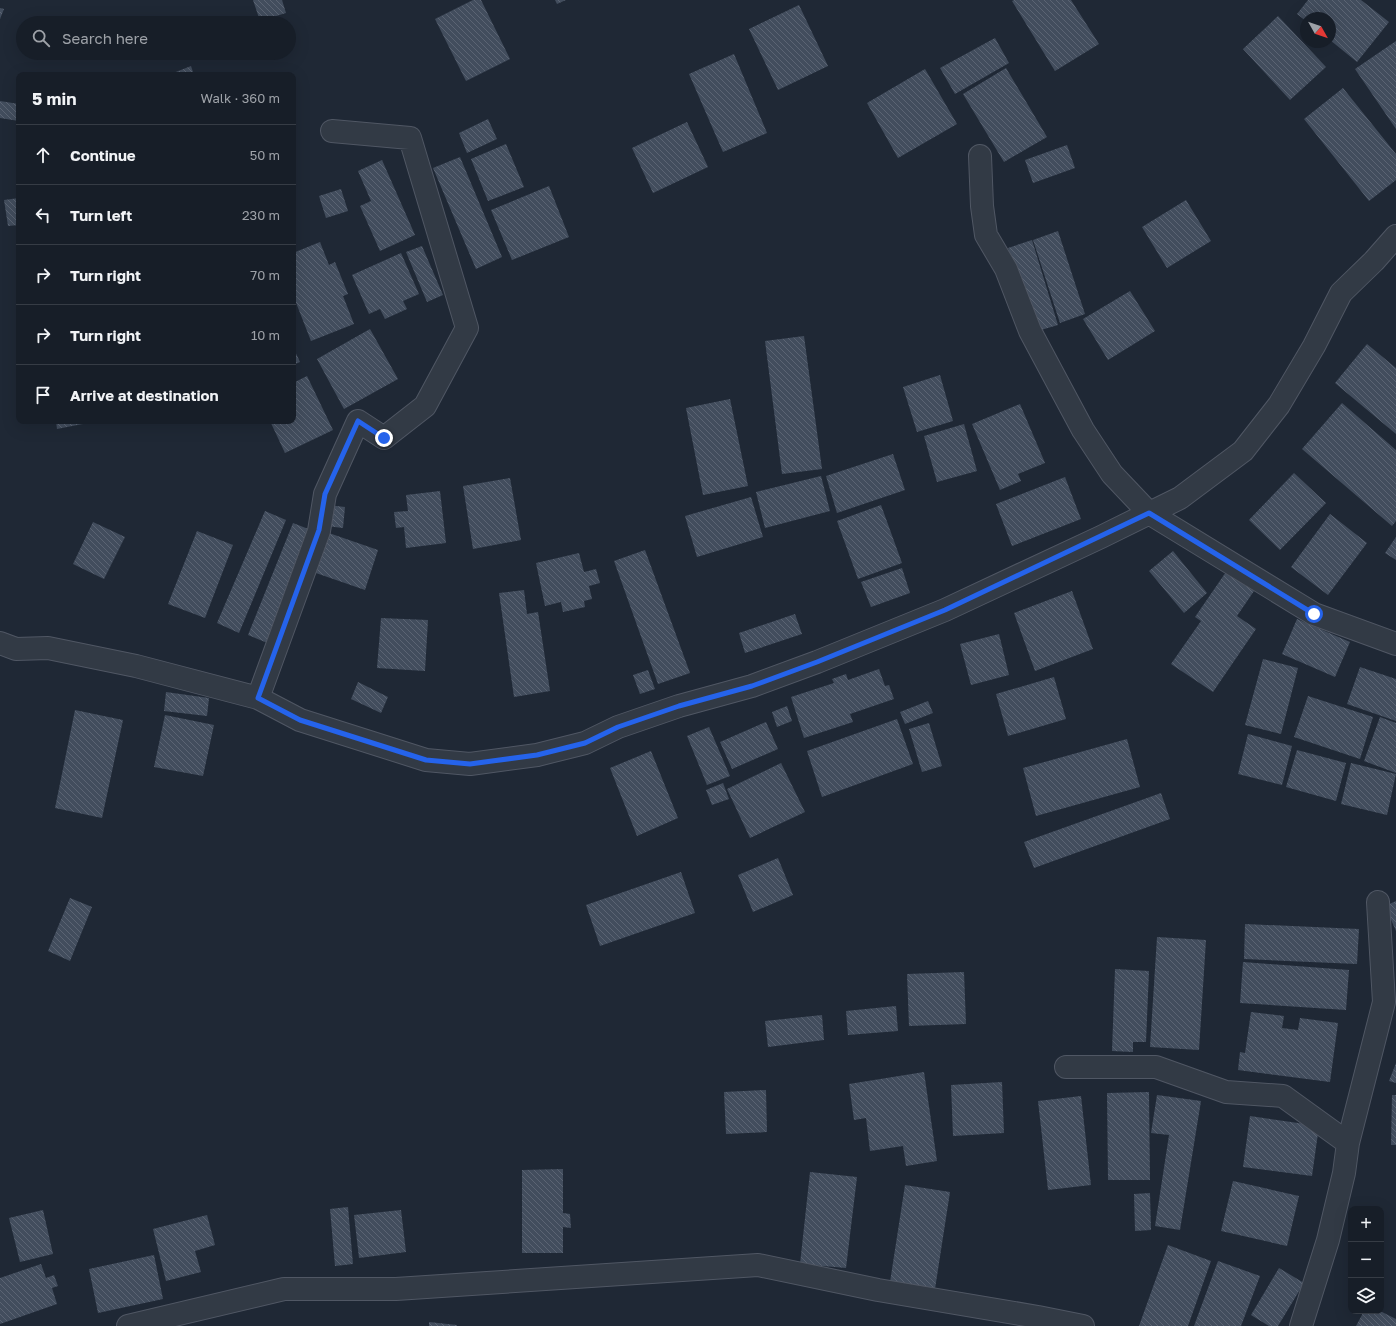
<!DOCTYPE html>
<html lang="en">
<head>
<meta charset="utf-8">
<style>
  :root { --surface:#171e28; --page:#242b34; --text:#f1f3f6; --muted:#9ea2a8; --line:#363c45 }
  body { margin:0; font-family:"Golos Text",sans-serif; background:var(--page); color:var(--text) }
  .controls { position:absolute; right:12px; bottom:12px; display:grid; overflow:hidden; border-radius:8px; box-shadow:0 4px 16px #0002 }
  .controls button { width:36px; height:36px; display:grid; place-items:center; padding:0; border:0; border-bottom:1px solid var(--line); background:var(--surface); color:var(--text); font:20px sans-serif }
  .compass { position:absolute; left:1300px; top:12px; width:36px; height:36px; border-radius:50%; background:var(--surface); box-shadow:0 4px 16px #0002; rotate:130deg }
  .stop { position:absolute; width:12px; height:12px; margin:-9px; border:3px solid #2563eb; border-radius:50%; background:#fff }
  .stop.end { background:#2563eb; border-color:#fff; box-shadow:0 1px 4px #0008 }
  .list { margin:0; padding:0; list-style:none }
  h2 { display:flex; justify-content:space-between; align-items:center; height:52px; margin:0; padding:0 16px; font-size:17px }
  h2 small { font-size:13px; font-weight:400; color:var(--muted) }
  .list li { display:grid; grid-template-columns:26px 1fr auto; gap:12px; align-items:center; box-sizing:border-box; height:60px; padding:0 16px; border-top:1px solid var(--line) }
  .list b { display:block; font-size:15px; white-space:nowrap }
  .list em { font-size:13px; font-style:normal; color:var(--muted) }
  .icon { flex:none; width:22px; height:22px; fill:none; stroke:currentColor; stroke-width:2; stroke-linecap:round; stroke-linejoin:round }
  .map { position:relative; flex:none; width:1396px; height:1326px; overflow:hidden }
  .search { position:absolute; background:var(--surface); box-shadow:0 4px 16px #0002; left:16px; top:16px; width:280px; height:44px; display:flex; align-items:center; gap:10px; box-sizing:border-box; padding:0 14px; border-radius:22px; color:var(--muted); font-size:15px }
  .panel { position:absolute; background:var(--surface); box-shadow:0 4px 16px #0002; left:16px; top:72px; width:280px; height:352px; border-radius:8px }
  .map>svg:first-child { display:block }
</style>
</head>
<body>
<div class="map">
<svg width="1396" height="1326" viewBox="0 0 1396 1326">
  <defs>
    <pattern id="building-back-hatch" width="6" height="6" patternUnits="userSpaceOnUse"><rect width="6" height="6" fill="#424d5d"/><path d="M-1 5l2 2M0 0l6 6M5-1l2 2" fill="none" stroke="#5b6473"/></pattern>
  </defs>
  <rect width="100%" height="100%" fill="#1f2835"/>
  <!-- building -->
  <path fill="url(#building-back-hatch)" d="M253,0H282L286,13L260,21Z
    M473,0H481L510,59L466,81L435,19Z
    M555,0H566L557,4Z
    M1014,0H1071L1099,44L1055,71L1012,1Z
    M1308,0H1361L1389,22L1357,62L1330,40V18H1306V21L1297,14Z
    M799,5L828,66L778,90L749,29Z
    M0,8L4,9L0,19Z
    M1278,16L1326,67L1290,100L1243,49Z
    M995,38L1009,63L955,94L940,68Z
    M1396,41V129L1355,69Z
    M734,54L767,133L723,152L689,74Z
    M191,66L194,75H168Z
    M1006,68L1047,137L1004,162L963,94Z
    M925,69L957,124L898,158L867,103Z
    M1343,88L1396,154V180L1369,201L1304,119Z
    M0,101L19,104V121L0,118Z
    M488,119L497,139L467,153L459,133Z
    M687,122L708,167L653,193L632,148Z
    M506,144L524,187L488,201L471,159Z
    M1067,145L1075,168L1033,183L1025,160Z
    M460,157L502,257L476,269L433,168Z
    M382,160L415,235L380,251L360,206L371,201L358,171Z
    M549,186L569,237L512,260L491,210Z
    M341,189L348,211L326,218L319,196Z
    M19,198V225L8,226L4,200Z
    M1186,200L1211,241L1167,268L1142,227Z
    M1058,231L1085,314L1060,323L1033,240Z
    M1032,240L1058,325L1034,332L1008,248Z
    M320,242L329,265L335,262L348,294L343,296L354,324L311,341L293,295V253Z
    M422,246L443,295L427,302L406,252Z
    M401,253L419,294L403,301L407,309L385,319L380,309L369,314L352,275Z
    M1130,291L1155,331L1108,360L1083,319Z
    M370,329L398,379L344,409L317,359Z
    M804,336L822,469L782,474L765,341Z
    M1367,344L1396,368V434L1335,383Z
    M293,347L300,362L293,365Z
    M940,375L953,421L917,432L903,387Z
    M307,376L333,430L285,453L270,421H293V383Z
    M730,399L748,486L703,495L686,408Z
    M1342,403L1396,450V521L1392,526L1302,449Z
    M1020,404L1045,463L1018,474L1021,481L1000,490L972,424Z
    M56,421H92L93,422L57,429Z
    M964,424L977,471L937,482L924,436Z
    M893,454L905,490L837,513L826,476Z
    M1294,473L1326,503L1280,550L1249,520Z
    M821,476L830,511L765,528L756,492Z
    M1065,477L1081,519L1012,546L996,504Z
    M510,478L521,540L473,549L463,486Z
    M440,491L446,543L406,548L404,527L396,528L394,512L408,511L406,495Z
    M751,497L763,537L697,557L685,516Z
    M328,505L345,507L343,528L326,526Z
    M881,505L902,563L858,579L837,521Z
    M265,511L286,520L239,633L217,623Z
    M1330,514L1367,543L1328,595L1291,567Z
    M93,522L125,537L104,579L73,564Z
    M293,523L316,532L270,644L248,635Z
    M197,531L233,545L205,618L168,604Z
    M326,532L378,550L365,590L313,572Z
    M1396,537V560L1385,553Z
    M645,550L690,673L658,684L614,561Z
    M1173,551L1207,593L1184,613L1149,571Z
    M579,553L584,572L596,569L600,583L589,586L592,599L584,601L585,607L563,612L561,602L545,606L536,563Z
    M902,568L910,593L871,607L861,582Z
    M1226,572L1254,591L1237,616L1256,629L1213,692L1171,664L1201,621L1195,617Z
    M524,590L527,614L538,612L550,691L514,697L499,593Z
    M1072,591L1093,649L1035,671L1014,613Z
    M795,614L802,634L745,653L739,633Z
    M381,618L428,620L425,671L377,668Z
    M1297,619L1350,642L1335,677L1282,654Z
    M999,634L1009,675L971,685L960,644Z
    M1263,659L1298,668L1281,734L1245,725Z
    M1360,667L1396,679V721L1347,704Z
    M879,669L885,686L889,685L894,699L850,714L853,722L804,738L791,697L834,683L832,679L846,674L848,680Z
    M648,670L655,689L640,694L633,675Z
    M1054,677L1066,719L1008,736L996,694Z
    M358,682L388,697L381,713L351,699Z
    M166,692L209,698L207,716L164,711Z
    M1308,696L1373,717L1360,759L1294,737Z
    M928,701L933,713L905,724L900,712Z
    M787,706L792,721L777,727L772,712Z
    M75,710L123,720L102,818L55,808Z
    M165,715L214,725L203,776L154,767Z
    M1380,717L1396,723V773L1364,761Z
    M897,719L913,764L822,797L807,751Z
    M766,722L778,749L732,769L720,742Z
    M929,723L942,766L922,772L909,729Z
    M709,727L730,776L707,785L687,736Z
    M1248,734L1292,746L1282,785L1238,774Z
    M1127,739L1140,787L1036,816L1023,768Z
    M1297,750L1346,763L1336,801L1286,787Z
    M651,751L678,818L637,836L610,768Z
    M781,763L805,812L750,838L727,789Z
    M1351,763L1396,774L1387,815L1341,804Z
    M723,783L729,799L712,805L706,790Z
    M1161,793L1170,819L1034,868L1024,842Z
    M778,858L793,895L753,912L738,875Z
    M681,872L695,913L600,946L586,905Z
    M70,898L92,907L70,961L48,951Z
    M1396,901V931L1385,906Z
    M1245,924L1359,929L1357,964L1244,959Z
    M1157,937L1206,940L1199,1050L1150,1047Z
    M1243,962L1349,970L1346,1010L1240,1003Z
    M1115,969L1149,971L1146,1042H1133V1052L1112,1051Z
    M964,972L966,1024L909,1026L907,974Z
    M896,1006L898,1031L848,1035L846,1011Z
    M1251,1012L1284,1016L1282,1028L1298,1030L1300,1018L1338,1023L1330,1082L1238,1070L1240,1052L1245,1053Z
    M822,1015L824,1040L768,1047L765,1021Z
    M1396,1063V1083L1389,1081Z
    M924,1072L937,1161L906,1166L903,1146L870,1151L866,1118L854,1120L849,1084Z
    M1002,1082L1004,1133L953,1136L951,1085Z
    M766,1090L767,1132L726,1134L724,1092Z
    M1149,1092L1150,1180H1108L1107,1093Z
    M1157,1095L1201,1101L1180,1230L1155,1226L1169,1135L1151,1133Z
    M1392,1095H1396V1145H1391Z
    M1081,1096L1091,1185L1048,1190L1038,1101Z
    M1250,1116L1319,1126L1312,1176L1243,1167Z
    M563,1169V1213L570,1214L571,1228L563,1227V1253H522V1170Z
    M810,1172L857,1177L846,1268L800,1264Z
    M1233,1181L1299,1196L1287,1246L1221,1231Z
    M905,1185L950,1192L935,1289L890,1282Z
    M1150,1193L1151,1230L1135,1231L1134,1194Z
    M348,1207L353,1264L335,1266L330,1209Z
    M43,1210L53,1254L20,1262L9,1218Z
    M401,1210L406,1252L359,1258L354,1215Z
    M207,1215L215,1245L195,1251L201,1272L166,1281L153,1229Z
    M1168,1245L1211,1261L1188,1326H1139Z
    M154,1255L163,1299L98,1313L89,1269Z
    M1218,1261L1260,1276L1241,1326H1194Z
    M41,1264L46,1278L54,1275L58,1286L52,1288L57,1304L0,1324V1278Z
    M1279,1268L1304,1283L1278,1326H1269L1251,1315Z
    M1364,1311H1380L1396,1319V1326H1356Z
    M429,1322L457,1325V1326H429Z"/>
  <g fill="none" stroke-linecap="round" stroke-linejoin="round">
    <!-- minor casing -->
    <g stroke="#505764" stroke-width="24">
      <path id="minor" d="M980,156L982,206L986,235L1006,269L1030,331L1061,389L1083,430L1112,474L1149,513L1314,614L1396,644
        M0,643L16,649L48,648L136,666L258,698L300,720L426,760L470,764L537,755L585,743L618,727L679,706L752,686L817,662L945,610L1101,537L1180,498L1243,451L1279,405L1314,346L1341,293L1374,261L1396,236
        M258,698L319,531L325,494L358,421L384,438L425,406L467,328L410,138L332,131
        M1066,1067H1156L1226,1092L1283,1096L1348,1143
        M128,1326L284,1289H396L758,1265L878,1290L1038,1317L1083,1326
        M1301,1326L1328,1240L1344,1173L1348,1143L1384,1002L1378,902"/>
    </g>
    <!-- minor -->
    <use href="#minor" stroke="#323a45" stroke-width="22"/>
  </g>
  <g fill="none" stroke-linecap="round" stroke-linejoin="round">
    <!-- route -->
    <path stroke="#2563eb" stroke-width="5" d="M384,438L358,421L325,494L319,530L258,698L300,720L426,760L470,764L537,755L585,743L618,727L679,706L752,686L817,662L945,610L1149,513L1314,614"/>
  </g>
</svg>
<div class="controls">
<button>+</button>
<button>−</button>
<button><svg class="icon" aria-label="layers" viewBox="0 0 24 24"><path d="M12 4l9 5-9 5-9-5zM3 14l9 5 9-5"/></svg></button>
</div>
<svg class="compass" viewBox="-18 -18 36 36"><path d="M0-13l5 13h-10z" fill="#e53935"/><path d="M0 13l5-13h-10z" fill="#9ea2a8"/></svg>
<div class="stop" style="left:1314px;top:614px"></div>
<div class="stop end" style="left:384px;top:438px"></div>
<div class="search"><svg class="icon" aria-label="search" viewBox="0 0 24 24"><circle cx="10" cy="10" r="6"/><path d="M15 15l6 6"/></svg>Search here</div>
<section class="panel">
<h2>5 min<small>Walk · 360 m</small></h2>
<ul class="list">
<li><svg class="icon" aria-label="ahead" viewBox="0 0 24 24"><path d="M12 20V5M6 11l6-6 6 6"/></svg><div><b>Continue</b></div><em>50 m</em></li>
<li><svg class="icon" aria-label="left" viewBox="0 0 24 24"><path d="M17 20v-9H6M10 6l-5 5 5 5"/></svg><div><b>Turn left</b></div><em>230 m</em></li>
<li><svg class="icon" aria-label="right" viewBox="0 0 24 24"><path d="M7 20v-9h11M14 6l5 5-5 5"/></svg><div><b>Turn right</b></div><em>70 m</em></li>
<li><svg class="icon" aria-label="right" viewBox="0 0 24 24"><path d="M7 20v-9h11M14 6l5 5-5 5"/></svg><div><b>Turn right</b></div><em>10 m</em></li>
<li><svg class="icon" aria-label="arrive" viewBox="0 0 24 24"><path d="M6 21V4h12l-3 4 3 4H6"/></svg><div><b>Arrive at destination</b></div></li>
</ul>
</section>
</div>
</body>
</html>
